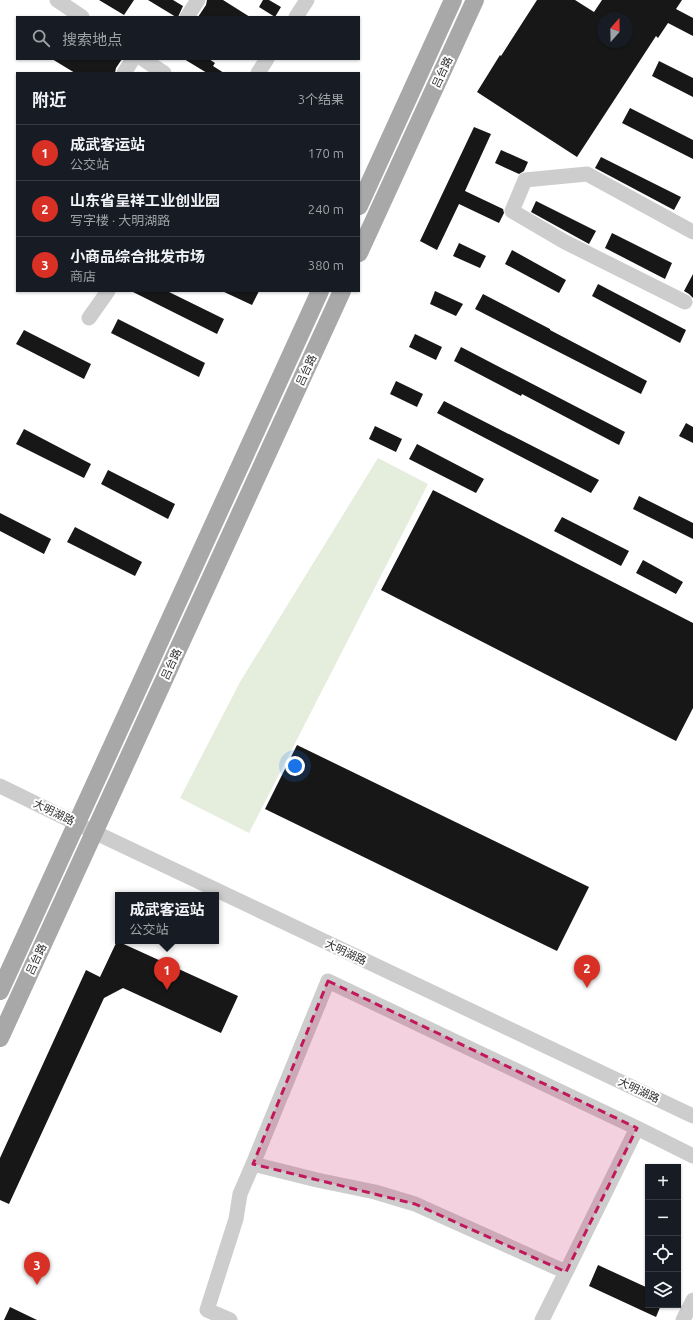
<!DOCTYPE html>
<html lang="zh">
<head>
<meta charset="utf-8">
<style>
  :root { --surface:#171b24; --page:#20242c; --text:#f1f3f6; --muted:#9ea1a6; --line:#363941; --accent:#d93025 }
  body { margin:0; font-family:Ubuntu,"Noto Sans SC",sans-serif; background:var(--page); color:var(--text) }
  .controls { position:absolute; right:12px; bottom:12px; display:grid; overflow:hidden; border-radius:0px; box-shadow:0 1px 3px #0004 }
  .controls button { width:36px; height:36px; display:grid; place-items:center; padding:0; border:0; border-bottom:1px solid var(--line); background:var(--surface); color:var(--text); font:20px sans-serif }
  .compass { position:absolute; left:597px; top:12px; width:36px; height:36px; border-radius:50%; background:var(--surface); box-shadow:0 1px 3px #0004; rotate:20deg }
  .you { position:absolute; left:295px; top:766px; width:14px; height:14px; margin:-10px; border:3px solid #fff; border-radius:50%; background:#1a73e8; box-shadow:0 0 0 6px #1a73e833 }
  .badge { display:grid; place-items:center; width:26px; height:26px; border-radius:50%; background:var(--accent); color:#fff; font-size:13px; font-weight:700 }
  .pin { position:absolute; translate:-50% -33px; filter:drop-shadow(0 1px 2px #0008) }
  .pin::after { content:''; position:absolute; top:21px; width:14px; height:12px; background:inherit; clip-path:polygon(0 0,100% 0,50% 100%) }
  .popup { position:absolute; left:115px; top:892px; width:104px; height:52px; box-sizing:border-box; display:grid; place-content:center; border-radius:0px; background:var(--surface); filter:drop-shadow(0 1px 3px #0005); font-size:13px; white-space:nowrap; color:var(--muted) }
  .popup b { font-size:15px; color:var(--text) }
  .popup::after { content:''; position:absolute; left:50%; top:100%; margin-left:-8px; border:8px solid transparent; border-top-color:var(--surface) }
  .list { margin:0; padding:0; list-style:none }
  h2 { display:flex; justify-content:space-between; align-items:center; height:52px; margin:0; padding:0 16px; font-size:17px }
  h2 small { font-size:13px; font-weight:400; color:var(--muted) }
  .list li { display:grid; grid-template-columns:26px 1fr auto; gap:12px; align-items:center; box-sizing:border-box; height:56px; padding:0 16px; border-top:1px solid var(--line) }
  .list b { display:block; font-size:15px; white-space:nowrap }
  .list p { margin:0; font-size:13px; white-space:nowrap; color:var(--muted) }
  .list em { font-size:13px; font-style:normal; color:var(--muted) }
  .icon { flex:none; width:22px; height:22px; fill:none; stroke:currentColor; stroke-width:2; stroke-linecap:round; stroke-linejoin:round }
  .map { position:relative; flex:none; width:693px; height:1320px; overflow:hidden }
  .search { position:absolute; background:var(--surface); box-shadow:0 1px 3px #0004; left:16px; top:16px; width:344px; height:44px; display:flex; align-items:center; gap:10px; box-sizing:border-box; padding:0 14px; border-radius:0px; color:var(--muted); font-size:15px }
  .panel { position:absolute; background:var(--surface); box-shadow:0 1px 3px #0004; left:16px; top:72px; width:344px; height:220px; border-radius:0px }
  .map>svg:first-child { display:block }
</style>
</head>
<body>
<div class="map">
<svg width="693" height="1320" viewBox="0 0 693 1320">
  <rect width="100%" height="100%" fill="#fff"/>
  <!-- green -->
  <path fill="#e5eddd" d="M378,458L428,484L249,833L180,798L240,682Z"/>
  <!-- building -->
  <path fill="#171717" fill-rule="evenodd" d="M99,0H134L124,15Z
    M148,0H173L183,6L178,17H176Z
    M207,0H223L250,17H198L206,5Z
    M263,0H269L281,7L275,17L259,7Z
    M537,0H575L594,12L602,0H682L676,9L693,18V36L668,23L658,38L656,36L577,157L477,92L500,55L501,56ZM603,18H627V42H603Z
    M52,59H122L116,68L115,73H75Z
    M184,59H209L215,63L213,66L224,73H207Z
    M659,61L693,78V97L652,76Z
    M630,108L693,140V159L622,123Z
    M474,127L491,134L465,191L503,209L504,213L499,223L459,204L437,250L420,241Z
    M501,150L528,162L524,171L519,174L495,163Z
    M601,157L681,197L674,210L595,168Z
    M536,201L596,231L589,244L531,212Z
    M612,233L672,263L665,279L605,248Z
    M459,243L486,256L480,268L453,256Z
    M512,250L566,280L559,293L505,264Z
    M693,274V298L689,294L684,291Z
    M598,284L686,330L680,343L592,296Z
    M131,291H167L224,319L217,334Z
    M222,291H259L252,305Z
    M435,291L463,304L456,316L430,304Z
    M483,294L550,329V330L647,381L641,394L475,309Z
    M118,319L205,363L199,377L111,333Z
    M24,330L91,364L84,379L16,344Z
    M415,334L442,347L436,360L409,347Z
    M461,347L625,432L619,445L522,394L521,396L454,361Z
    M396,381L423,394L417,407L390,394Z
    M444,401L599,480L591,493L437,413Z
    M686,423L693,427V443L679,436Z
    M375,426L402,439L396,452L369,439Z
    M24,429L91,464L84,478L16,444Z
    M417,444L484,479L476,493L409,459Z
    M108,470L175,504L168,519L101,484Z
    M433,490L693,623V708L676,741L381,590Z
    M639,496L693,523V539L633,509Z
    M0,513L51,539L44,554L0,531Z
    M562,517L629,551L621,566L554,531Z
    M75,527L142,562L135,576L67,542Z
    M643,560L683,582L676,594L636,573Z
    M297,745L589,887L557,951L265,809Z
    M117,941L238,996L221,1033L123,988L104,998L9,1204L0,1200V1158L86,970L100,977Z
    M598,1265L648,1288V1305H661L656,1317L589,1286Z
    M10,1307L37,1320H4Z"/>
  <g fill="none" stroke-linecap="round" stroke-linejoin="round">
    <!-- minor -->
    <path stroke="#cdcdcd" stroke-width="15" d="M57,0L82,17
      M187,17L198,0
      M296,17L307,0
      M143,59L164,73
      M124,73L133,59
      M258,73L267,59
      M685,302L565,242L512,211L525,180L587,174L693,232
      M89,318L108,291
      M0,786L94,832L693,1116
      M328,981L637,1128L566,1272L415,1204L375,1192L317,1180L253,1164Z
      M637,1128L693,1156
      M230,1320L207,1310L236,1219L240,1194L253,1164
      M542,1320L566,1272
      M683,1320L693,1300"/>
    <!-- major -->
    <path stroke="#a8a8a8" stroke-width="18" d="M359,206L453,0
      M359,253L475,0
      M0,991L320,291
      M0,1038L342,291"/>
  </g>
  <!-- marked area -->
  <path fill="#c2185b" fill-opacity="0.2" stroke="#c2185b" stroke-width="3" stroke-dasharray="8 5" stroke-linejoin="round" d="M328,981L637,1128L566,1272L415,1204L253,1164Z"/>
  <g text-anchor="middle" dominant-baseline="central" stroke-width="4" stroke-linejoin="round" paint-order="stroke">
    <!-- street labels -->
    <g font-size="11" fill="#303030" stroke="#fff">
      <text transform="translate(442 72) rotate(-65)">吕台路</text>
      <text transform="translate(306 370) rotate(-65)">吕台路</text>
      <text transform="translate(171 664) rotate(-65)">吕台路</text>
      <text transform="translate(54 812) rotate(26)">大明湖路</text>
      <text transform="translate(346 952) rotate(25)">大明湖路</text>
      <text transform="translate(36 959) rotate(-65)">吕台路</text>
      <text transform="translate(639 1090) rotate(25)">大明湖路</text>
    </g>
  </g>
</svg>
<div class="controls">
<button>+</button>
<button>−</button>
<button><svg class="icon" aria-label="locate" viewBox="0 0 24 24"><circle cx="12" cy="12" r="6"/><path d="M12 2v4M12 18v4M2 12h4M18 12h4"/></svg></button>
<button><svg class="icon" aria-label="layers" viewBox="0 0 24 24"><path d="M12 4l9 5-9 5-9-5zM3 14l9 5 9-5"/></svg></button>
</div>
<svg class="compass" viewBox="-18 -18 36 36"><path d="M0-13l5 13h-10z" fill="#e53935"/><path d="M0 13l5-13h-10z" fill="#9ea1a6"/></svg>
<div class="you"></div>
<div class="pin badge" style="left:167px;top:990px">1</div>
<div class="popup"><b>成武客运站</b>公交站</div>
<div class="pin badge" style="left:587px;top:988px">2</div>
<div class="pin badge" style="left:37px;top:1285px">3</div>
<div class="search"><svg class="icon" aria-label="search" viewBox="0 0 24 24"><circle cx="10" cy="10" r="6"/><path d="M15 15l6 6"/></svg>搜索地点</div>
<section class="panel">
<h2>附近<small>3个结果</small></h2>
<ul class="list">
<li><span class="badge">1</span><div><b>成武客运站</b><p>公交站</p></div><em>170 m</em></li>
<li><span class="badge">2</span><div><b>山东省呈祥工业创业园</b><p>写字楼 · 大明湖路</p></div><em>240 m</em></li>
<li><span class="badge">3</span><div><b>小商品综合批发市场</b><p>商店</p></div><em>380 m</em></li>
</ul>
</section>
</div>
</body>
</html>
